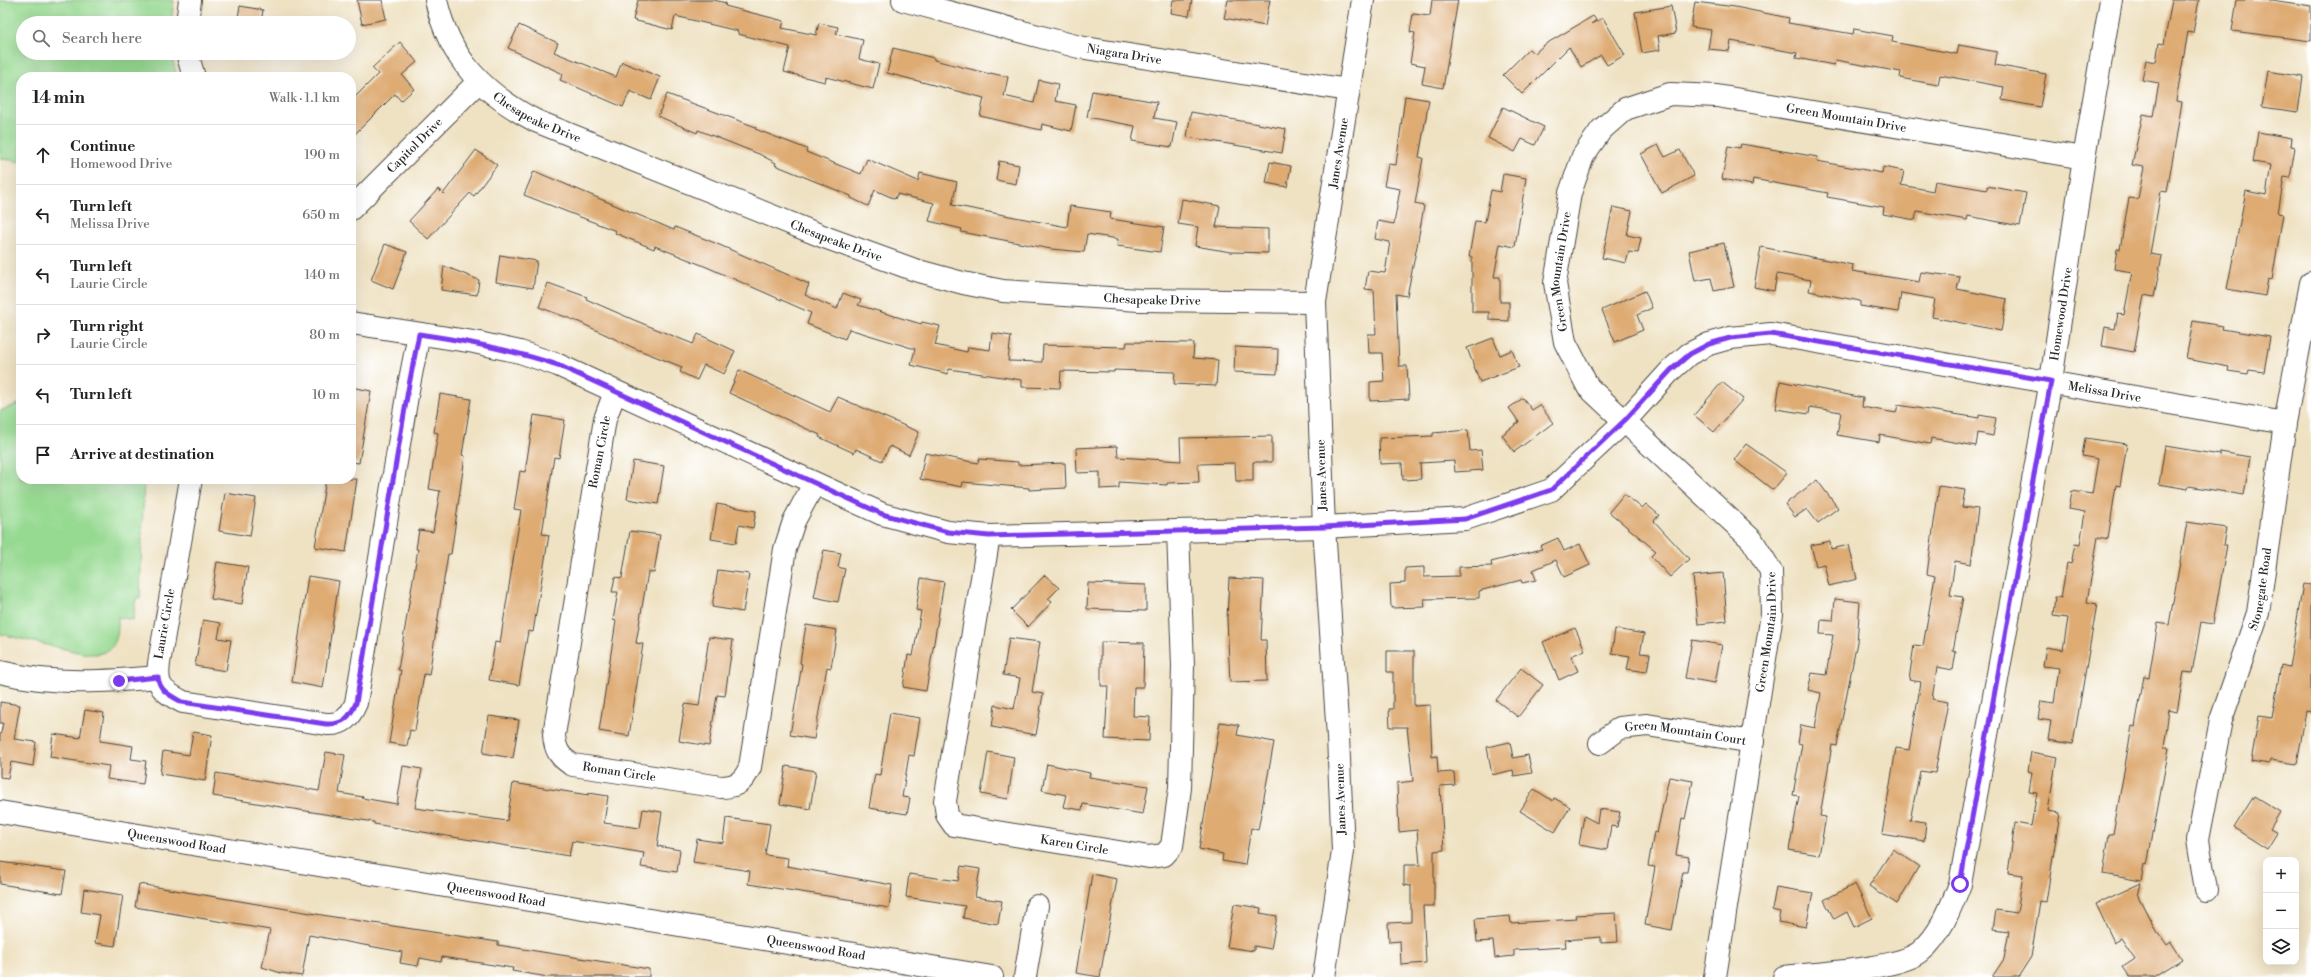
<!DOCTYPE html>
<html lang="en">
<head>
<meta charset="utf-8">
<style>
  :root { --surface:#fff; --page:#f6f6f6; --text:#202124; --muted:#757577; --line:#e0e0e0 }
  body { margin:0; font-family:"Libre Bodoni",serif; background:var(--page); color:var(--text) }
  .controls { position:absolute; right:12px; bottom:12px; display:grid; overflow:hidden; border-radius:8px; box-shadow:0 4px 16px #0002 }
  .controls button { width:36px; height:36px; display:grid; place-items:center; padding:0; border:0; border-bottom:1px solid var(--line); background:var(--surface); color:var(--text); font:20px sans-serif }
  .stop { position:absolute; width:12px; height:12px; margin:-9px; border:3px solid #7c3aed; border-radius:50%; background:#fff }
  .stop.end { background:#7c3aed; border-color:#fff; box-shadow:0 1px 4px #0008 }
  .list { margin:0; padding:0; list-style:none }
  h2 { display:flex; justify-content:space-between; align-items:center; height:52px; margin:0; padding:0 16px; font-size:17px }
  h2 small { font-size:13px; font-weight:400; color:var(--muted) }
  .list li { display:grid; grid-template-columns:26px 1fr auto; gap:12px; align-items:center; box-sizing:border-box; height:60px; padding:0 16px; border-top:1px solid var(--line) }
  .list b { display:block; font-size:15px; white-space:nowrap }
  .list p { margin:0; font-size:13px; white-space:nowrap; color:var(--muted) }
  .list em { font-size:13px; font-style:normal; color:var(--muted) }
  .icon { flex:none; width:22px; height:22px; fill:none; stroke:currentColor; stroke-width:2; stroke-linecap:round; stroke-linejoin:round }
  .map { position:relative; flex:none; width:2311px; height:977px; overflow:hidden }
  .search { position:absolute; background:var(--surface); box-shadow:0 4px 16px #0002; left:16px; top:16px; width:340px; height:44px; display:flex; align-items:center; gap:10px; box-sizing:border-box; padding:0 14px; border-radius:22px; color:var(--muted); font-size:15px }
  .panel { position:absolute; background:var(--surface); box-shadow:0 4px 16px #0002; left:16px; top:72px; width:340px; height:412px; border-radius:16px }
  .map>svg:first-child { display:block }
</style>
</head>
<body>
<div class="map">
<svg width="2311" height="977" viewBox="0 0 2311 977">
  <rect width="100%" height="100%" fill="#fff"/>
  <filter id="ink" filterUnits="userSpaceOnUse"><feTurbulence type="fractalNoise" baseFrequency=".025" numOctaves="2"/><feDisplacementMap in="SourceGraphic" scale="8" xChannelSelector="R" yChannelSelector="G"/><feConvolveMatrix kernelMatrix="1 2 1 2 8 2 1 2 1" color-interpolation-filters="sRGB"/></filter>
  <filter id="wash" filterUnits="userSpaceOnUse"><feTurbulence type="fractalNoise" baseFrequency=".012" numOctaves="4" result="noise"/><feDisplacementMap in="SourceGraphic" scale="16" xChannelSelector="R" yChannelSelector="G"/><feGaussianBlur stdDeviation="0.9" result="paint"/><feColorMatrix in="noise" values="0 0 0 0 0 0 0 0 0 0 0 0 0 0 0 0 0 1.4 0 .05"/><feComposite in="paint" operator="in"/></filter>
  <g filter="url(#wash)">
    <rect width="100%" height="100%" fill="#efe2c3"/>
    <!-- park -->
    <path fill="#96d991" stroke="#60825e" d="M0,0H174L171,23H23V53H171L177,77H21V162L0,158Z
      M21,403V479H144L140,598H136L133,620L118,617C119,644 112,658 82,653L0,634V411Z"/>
    <g id="blocks">
      <!-- building -->
      <path fill="#deab73" d="M357,0H382L386,19L362,24Z
        M638,0H714L726,3L725,6L784,21L782,28L816,35L819,23L838,27L836,34L863,40L859,59L879,64L873,89L826,77L825,82L784,72L790,47L738,34V31L675,16L672,30L633,20Z
        M1173,0H1192L1189,16L1171,13Z
        M1228,0H1270L1265,26L1224,18Z
        M1432,0H1458L1443,88L1422,84L1425,66L1410,63L1415,33L1410,32L1413,14L1430,16Z
        M2172,0H2199L2193,33L2188,32L2176,101L2182,102L2173,157L2167,192L2161,191L2150,254L2162,256L2154,297L2144,295L2134,352L2102,346L2105,327L2115,329L2118,314L2124,315L2132,272L2114,269L2117,249H2120L2129,198L2138,199L2144,167L2132,165L2143,114L2153,116L2159,83L2142,80L2146,60L2156,62L2159,43L2164,44Z
        M2237,0H2272L2311,6V41L2232,31Z
        M1695,2L1735,7L1789,18L1788,23L1853,34L1854,29L1893,36L1892,42L1957,54L1959,45L1997,52L1995,65L2046,74L2040,107L2002,100L2004,87L1940,75L1938,85L1900,78L1901,72L1835,60L1834,65L1796,58L1797,53L1731,41L1729,51L1708,49L1711,30L1691,27Z
        M240,6L263,10L261,23H237Z
        M1671,6L1676,33L1658,36L1660,50L1642,53L1635,12Z
        M1593,16L1596,20L1591,24L1603,18L1625,55L1607,65L1601,55L1581,67L1569,47L1522,94L1503,75L1529,49L1534,54L1544,45Z
        M519,25L558,43L554,52L616,77L622,62L660,77L651,100L630,91L623,107L560,80L563,74L508,48Z
        M400,42L417,62L402,75L414,89L401,101L395,94L351,138V101L378,74L372,68Z
        M893,48L934,58V60L990,74V73L1008,77L1004,96L1034,103L1039,80L1058,84L1055,101L1076,105L1071,131L1042,124L1041,130L980,116L984,98L887,73Z
        M2268,71L2303,77L2298,112L2262,107Z
        M1092,91L1157,102L1154,118L1177,122L1172,147L1132,141L1135,126L1087,117Z
        M667,94L756,127L755,129L807,149L806,152L861,174L867,159L918,181L920,173L957,182L952,205L1067,227L1070,206L1111,212L1110,219L1164,227L1160,252L1117,246L1118,239L1087,234L1084,252L1051,249L961,232L962,229L929,221L934,203L897,194L895,199L875,190L868,206L851,198V196L775,165L776,163L759,154L698,130L697,133L658,116Z
        M1405,96L1429,100L1419,157L1423,158L1415,204L1424,206L1417,246L1407,296L1396,294L1399,366H1407L1409,399L1370,401V382L1384,381L1382,353H1369L1368,334H1376L1374,290L1365,289L1368,271L1385,273L1390,242L1375,239L1378,221L1394,224L1400,189L1384,186L1388,164L1396,165Z
        M1503,107L1544,127L1535,145L1522,139L1515,152L1488,138Z
        M1191,112L1286,129L1282,153L1187,137Z
        M2258,132L2292,138L2291,146L2295,147L2290,178L2284,177L2278,213L2283,214L2272,280L2268,279L2265,296L2227,289L2246,191L2266,195L2271,165L2253,162Z
        M1741,144L1818,157L1817,161L1882,173L1883,167L1904,171L1901,185L1933,191L1935,181L1987,190V186L2026,193L2020,226L1968,216L1967,220L1917,211L1915,220L1883,214L1884,207L1827,197L1828,193L1753,179L1752,185L1722,179L1728,146L1740,148Z
        M1658,145L1665,157L1680,150L1694,176L1662,193L1641,154Z
        M476,150L497,165L474,196L470,193L428,239L409,221L438,189L443,194Z
        M999,161L1019,165L1016,184L996,180Z
        M1270,162L1291,166L1287,187L1266,183Z
        M534,171L674,230L675,227L715,243L809,284L805,295L837,309L843,293L861,300L858,305L921,324L922,322L940,326L935,345L967,352L968,347L990,350L992,333L1011,336L1008,361L1042,362L1043,345L1126,347L1127,342L1194,343L1193,358L1218,360L1216,386L1174,384L1175,372L1114,370V372L1061,371L1060,388L1022,387V380L949,369L948,374L911,365L915,349L849,329L845,339L807,324L811,313L709,268L655,246L654,249L615,233L616,231L524,195Z
        M1503,174L1526,178L1515,247L1500,244L1494,277H1500V302H1509V321L1489,320V312H1472V257H1469L1475,221L1485,222L1491,190L1500,192Z
        M1182,199L1220,206L1216,227L1268,229V253L1231,252L1195,246L1198,227L1178,224Z
        M1613,207L1632,211L1627,235L1641,238L1638,253L1629,252L1626,263L1602,258Z
        M1724,243L1734,287L1714,291L1711,278L1695,281L1689,251Z
        M385,244L407,252L393,289L371,280Z
        M1761,247L1853,265L1852,271L1919,282L1921,272L1960,277L1957,289L2007,299L2001,331L1932,317L1935,299L1901,293L1898,312L1860,306V301L1809,291L1811,280L1777,274L1774,291L1754,287Z
        M500,255L537,261L533,288L496,282Z
        M444,266L479,280L477,295L441,290Z
        M548,283L587,297L586,299L634,320L693,344L698,334L735,351L724,374L704,365L697,380L680,372L682,367L634,348L579,322L539,307Z
        M1645,291L1652,308L1637,315L1643,330L1615,342L1602,310Z
        M2193,321L2223,326L2222,329L2270,337L2264,372L2249,370L2248,374L2228,371L2229,367L2186,359Z
        M1493,338L1500,355L1512,350L1519,367L1480,382L1467,348Z
        M1235,347L1278,349L1277,374L1234,372Z
        M739,370L830,412L838,397L919,432L909,455L890,446L882,461L856,449L854,453L819,437L820,435L729,393Z
        M1780,381L1863,398L1862,407L1896,413L1898,405L1979,418V415L1996,418L1993,436L1978,433L1976,446L1931,438L1930,444L1880,435L1879,442L1837,435L1841,412L1810,407L1809,414L1776,409Z
        M1722,382L1743,399L1714,432L1694,415Z
        M351,387L371,391L359,463L351,462Z
        M440,394L471,399L462,455L465,456L451,554H448L429,675L424,674L415,731L410,730L407,746L389,743L401,670H398L418,549H416L419,530L433,532L440,491L429,489L438,433L434,432Z
        M1523,398L1532,410L1540,405L1553,423L1514,452L1502,435L1519,422L1509,408Z
        M534,415L565,420L559,458L554,457L542,534L549,535L533,632L528,631L519,685L489,680L495,642L500,643L521,510L514,509L520,471L525,472Z
        M1468,430L1470,451L1481,450L1483,470L1455,472L1454,461L1420,463L1421,479L1403,480L1402,463L1380,464L1379,438L1433,436V433Z
        M1272,436V462H1253V481H1236L1235,463L1198,464L1199,482L1167,483V485L1119,482V488L1100,489V472L1077,473L1076,448L1117,446L1118,457L1181,461L1180,438Z
        M2085,438L2127,444L2120,486L2116,485L2108,539L2098,537L2087,602L2097,604L2073,744L2048,740L2051,721L2038,719L2041,701L2054,703L2059,668L2043,666L2046,647L2063,650L2068,618L2053,616L2055,597L2061,598L2067,563L2071,564L2075,544L2080,545L2085,512L2069,509L2072,491L2092,494L2098,459L2082,456Z
        M1746,444L1787,473L1773,490L1734,460Z
        M2165,446L2220,455V452L2250,457L2244,495L2189,486L2188,489L2159,484Z
        M925,453L978,463L979,459L1018,462V465L1065,463L1066,488L1029,490V488L963,482L962,487L920,479Z
        M633,461L664,466L658,504L627,499Z
        M326,479H357L346,552L315,547Z
        M1817,480L1838,508L1818,523L1807,509L1795,517L1785,504Z
        M1939,486L1965,490L1962,507L1978,509L1971,564L1955,561L1950,595L1963,597L1953,651L1956,652L1953,670L1937,667L1932,699L1948,702L1935,773L1920,771L1910,820L1926,822L1924,841L1882,834L1896,748L1909,750L1921,682L1909,680L1914,645L1923,646L1935,576L1927,574Z
        M225,493L256,498L250,536L219,531Z
        M1624,494L1642,508L1646,504L1659,515L1654,521L1689,559L1670,577L1651,556L1656,551L1609,512Z
        M717,504L756,511L753,528L739,525L736,543L711,539Z
        M2187,522L2226,528L2223,545H2227L2213,624L2201,622L2192,673L2184,672L2177,712L2169,710L2164,748H2169L2147,865L2144,864L2141,881L2103,874L2109,834H2113L2132,726L2135,727L2144,676L2149,677L2158,623L2169,625Z
        M630,531L660,535L654,573L648,572L636,643L643,644L629,736L599,731L616,621L613,620L618,592H612L615,577L622,578Z
        M1558,538L1564,551L1580,544L1590,565L1564,577L1556,560L1533,570L1536,580L1522,583L1521,580L1479,591V598L1424,599L1425,607L1391,608L1390,584L1405,583V568L1424,567V577L1459,576V567L1492,566L1491,562L1542,549L1540,546Z
        M1830,541L1831,549L1849,545L1857,579L1829,586L1824,564L1816,566L1811,545Z
        M824,550L841,553L838,567L845,569L838,602L814,597Z
        M217,562L248,567L242,604L211,599Z
        M718,570L749,574L743,612L712,607Z
        M1723,573L1727,621L1698,624L1693,576Z
        M1045,575L1059,588L1048,599L1052,602L1028,627L1011,610Z
        M308,576L339,581L323,688L292,682Z
        M921,578L944,582L926,691L903,687L908,655L913,656L921,611L916,610Z
        M1229,578L1264,580L1261,640H1266L1267,681L1230,682L1227,619Z
        M1088,583L1146,585V611L1087,609Z
        M2303,584L2311,585V712L2306,711L2297,764L2270,760L2269,764L2251,761L2259,716L2272,718L2281,665L2289,667Z
        M1835,599L1860,602L1857,642L1847,693L1837,746L1832,745L1820,816L1826,817L1819,855L1789,850L1799,796L1793,795L1802,744L1798,743L1801,725L1815,728L1821,693L1808,690L1812,673L1826,675L1833,635L1820,634L1821,620L1833,621Z
        M203,620L221,623L218,638L231,640L226,671L195,666Z
        M806,625L837,630L831,668L827,667L814,739L790,735L802,664L800,663Z
        M1575,628L1585,650L1571,656L1578,671L1559,680L1543,642Z
        M1615,629L1644,634L1640,653L1650,654L1647,672L1627,669L1630,656L1612,653Z
        M709,637L733,640L725,696L717,695L709,746L679,741L685,704L699,706Z
        M1009,638L1040,642L1032,692L1043,694L1036,735L992,727L995,705L1014,709L1020,678L1003,675Z
        M1692,640L1722,645L1715,683L1685,678Z
        M1101,642L1144,643L1143,687H1134L1133,716L1150,717L1149,741L1105,739L1108,686H1101Z
        M1387,651H1414V706L1430,705L1432,757L1437,756L1438,773L1454,772L1455,785L1440,786L1444,850L1434,851V906H1423L1426,963L1401,965L1400,941L1389,942L1388,923L1411,922V886L1404,885V865H1420L1417,830L1399,832L1397,783L1413,781L1407,727H1390L1389,709H1393V672H1387Z
        M1521,668L1543,685L1518,717L1496,700Z
        M0,702L20,705L14,739L36,742L33,766L11,762L8,778L0,777V737L3,723H0Z
        M85,710L104,713L100,741L133,746L131,759L146,761L143,784L107,779L109,766L50,757L53,734L80,738Z
        M890,713L920,718L914,756L909,755L902,797L910,798L907,814L869,808L875,774L880,775Z
        M489,716L519,720L513,758L483,753Z
        M1220,722L1239,725L1237,735L1274,742L1258,830L1251,828L1245,865L1222,861L1223,854L1199,849Z
        M193,732L212,735L205,781L160,774L163,751L189,755Z
        M1510,742L1513,758L1528,755L1532,773L1514,776L1513,770L1492,775L1487,747Z
        M326,752L345,755L339,793L363,797L362,798L397,804L403,766L422,769L415,808L507,821L513,783L588,795L589,793L608,796L604,823L640,828L643,809L662,812L657,846L680,850L677,872L641,867L644,853L572,841L569,856L374,824V822L213,796L216,773L319,791Z
        M988,752L1014,757L1008,799L981,794Z
        M2031,752L2057,757L2048,811L2060,813L2046,902L2040,901L2031,957L2018,977H1992L2004,959L2009,931L1993,929L1996,910L2017,913L2023,875L2008,873L2015,823L2031,826L2037,793L2029,792L2032,772L2028,771Z
        M1047,764L1090,773L1089,777L1148,786L1143,814L1083,804L1082,810L1063,807L1066,795L1042,790Z
        M786,766L816,771L810,809L780,804Z
        M1669,777L1693,781L1685,819L1682,818L1676,855L1689,857L1687,872H1683L1672,930L1645,925L1655,867L1648,866L1654,832L1657,833Z
        M1534,789L1553,801L1554,798L1570,807L1555,832L1520,811Z
        M2254,796L2280,812L2270,829L2277,833L2267,849L2234,828Z
        M1599,809L1620,812L1617,827L1611,826L1607,850L1579,845L1584,816L1597,823Z
        M726,818L770,824L765,855L788,858L787,866L892,885L889,908L853,902L854,900L748,884L750,871L693,862L697,839L723,843Z
        M1893,849L1919,866L1897,904L1869,886Z
        M0,862L66,871L62,894L0,884Z
        M961,866L980,869L975,897L1002,901L998,924L963,918L965,906L906,897L909,874L958,881Z
        M1092,874L1117,879L1100,977L1076,973Z
        M2141,883L2138,896L2157,933L2158,932L2167,945L2171,942L2182,959L2154,977H2130L2123,967L2135,959L2121,938L2114,942L2096,904Z
        M139,884L334,917L498,942V945L649,969V977H548L512,971L513,968L442,957L441,962L420,958L418,966L400,963L402,952L309,935L302,976L281,973L262,967L270,930L135,907Z
        M1855,884L1872,918L1854,927L1847,912L1834,919L1824,900Z
        M1776,887L1813,893L1806,927L1778,922L1780,912L1772,910Z
        M84,889L123,895L115,946L95,943L100,915L81,912Z
        M1234,904L1261,908L1260,913L1277,916L1271,949L1254,946V951L1227,947Z
        M1616,913L1618,942L1601,943V937L1565,940L1566,947L1514,950V956L1495,958L1493,941L1477,942L1475,919L1510,916L1511,923L1577,919L1576,915Z"/>
    </g>
  </g>
  <g filter="url(#ink)">
    <use href="#blocks" fill-opacity="0" stroke="#484642" stroke-width="1"/>
    <g fill="none" stroke-linecap="round" stroke-linejoin="round">
      <!-- minor casing -->
      <g stroke="#484642" stroke-width="24">
        <g id="minor">
          <path id="s1" d="M436,0C449,59 484,94 536,121L827,238L915,270L963,283L1003,291L1139,300L1315,302"/>
          <path id="s2" d="M903,0L1079,47L1348,90"/>
          <path d="M187,23L190,0"/>
          <path d="M187,53L194,77"/>
          <path id="s3" d="M351,209L478,82"/>
          <path id="s4" d="M351,323L474,342L520,352L558,365L882,514L948,532L989,536L1324,527L1465,519L1551,490L1625,421L1671,370L1689,354L1709,344L1730,338L1771,334L2285,423"/>
          <path id="s5" d="M615,392L605,419L554,735C555,750 560,758 573,765L721,787C737,787 744,781 750,767L785,549L794,521L814,484"/>
          <path d="M191,479L159,663C156,687 162,691 183,702L327,724C343,725 350,717 356,703L408,390L419,334"/>
          <path id="s6" d="M989,536L945,801L947,815L954,825L1149,857L1164,855L1172,846L1180,788L1183,666L1178,532"/>
          <path d="M0,672C53,685 104,682 158,677"/>
          <path id="s7" d="M1600,743L1620,728L1647,725L1753,742"/>
          <path id="s8" d="M0,812L992,977"/>
          <path id="s9" d="M2206,890L2198,840L2221,720L2258,613L2285,423L2311,283"/>
          <path d="M1025,977L1037,906"/>
          <path id="s10" d="M1324,977L1343,851L1338,737L1324,527L1315,302L1363,0"/>
          <path id="s11" d="M1715,977L1772,614L1771,571L1752,540L1588,387L1565,342L1555,283L1570,193L1583,156L1601,130L1625,109L1670,94L1717,96L2084,158"/>
          <path id="s12" d="M1784,977C1816,973 1896,970 1920,952C1940,936 1951,907 1960,884L2051,381L2084,158L2111,0"/>
        </g>
      </g>
      <!-- minor -->
      <use href="#minor" stroke="#fff" stroke-width="22"/>
    </g>
  </g>
  <g fill="none" stroke-linecap="round" stroke-linejoin="round" filter="url(#ink)">
    <!-- route -->
    <path stroke="#7c3aed" stroke-width="5" d="M119,681L158,677C159,691 171,696 182,702L326,724C343,725 350,717 356,703L408,390L419,334C467,341 512,350 558,365L882,514L948,532L989,536L1324,527L1465,519L1551,490L1625,420L1671,370L1690,354L1709,344L1730,338L1771,334L2051,381L1960,884"/>
  </g>
  <g text-anchor="middle" dominant-baseline="central" stroke-width="3" stroke-linejoin="round" paint-order="stroke">
    <!-- street labels -->
    <g font-size="12" fill="#2b2b2b" stroke="#fff">
      <text stroke="none"><textPath href="#s2" startOffset="228">Niagara Drive</textPath></text>
      <text stroke="none"><textPath href="#s1" startOffset="162">Chesapeake Drive</textPath></text>
      <text stroke="none"><textPath href="#s11" startOffset="1201">Green Mountain Drive</textPath></text>
      <text stroke="none"><textPath href="#s3" startOffset="90">Capitol Drive</textPath></text>
      <text stroke="none"><textPath href="#s10" startOffset="828">Janes Avenue</textPath></text>
      <text stroke="none"><textPath href="#s1" startOffset="486">Chesapeake Drive</textPath></text>
      <text stroke="none"><textPath href="#s11" startOffset="793">Green Mountain Drive</textPath></text>
      <text stroke="none"><textPath href="#s1" startOffset="810">Chesapeake Drive</textPath></text>
      <text stroke="none"><textPath href="#s12" startOffset="798">Homewood Drive</textPath></text>
      <text stroke="none"><textPath href="#s4" startOffset="1863">Melissa Drive</textPath></text>
      <text transform="translate(600 452) rotate(-79)">Roman Circle</text>
      <text transform="translate(1322 475) rotate(-92)">Janes Avenue</text>
      <text stroke="none"><textPath href="#s9" startOffset="310">Stonegate Road</textPath></text>
      <text transform="translate(165 624) rotate(-80)">Laurie Circle</text>
      <text stroke="none"><textPath href="#s11" startOffset="349">Green Mountain Drive</textPath></text>
      <text stroke="none"><textPath href="#s7" startOffset="91">Green Mountain Court</textPath></text>
      <text stroke="none"><textPath href="#s5" startOffset="433">Roman Circle</textPath></text>
      <text transform="translate(1341 799) rotate(-92)">Janes Avenue</text>
      <text stroke="none"><textPath href="#s8" startOffset="179">Queenswood Road</textPath></text>
      <text stroke="none"><textPath href="#s6" startOffset="417">Karen Circle</textPath></text>
      <text stroke="none"><textPath href="#s8" startOffset="503">Queenswood Road</textPath></text>
      <text stroke="none"><textPath href="#s8" startOffset="827">Queenswood Road</textPath></text>
    </g>
  </g>
</svg>
<div class="controls">
<button>+</button>
<button>−</button>
<button><svg class="icon" aria-label="layers" viewBox="0 0 24 24"><path d="M12 4l9 5-9 5-9-5zM3 14l9 5 9-5"/></svg></button>
</div>
<div class="stop" style="left:1960px;top:884px"></div>
<div class="stop end" style="left:119px;top:681px"></div>
<div class="search"><svg class="icon" aria-label="search" viewBox="0 0 24 24"><circle cx="10" cy="10" r="6"/><path d="M15 15l6 6"/></svg>Search here</div>
<section class="panel">
<h2>14 min<small>Walk · 1.1 km</small></h2>
<ul class="list">
<li><svg class="icon" aria-label="ahead" viewBox="0 0 24 24"><path d="M12 20V5M6 11l6-6 6 6"/></svg><div><b>Continue</b><p>Homewood Drive</p></div><em>190 m</em></li>
<li><svg class="icon" aria-label="left" viewBox="0 0 24 24"><path d="M17 20v-9H6M10 6l-5 5 5 5"/></svg><div><b>Turn left</b><p>Melissa Drive</p></div><em>650 m</em></li>
<li><svg class="icon" aria-label="left" viewBox="0 0 24 24"><path d="M17 20v-9H6M10 6l-5 5 5 5"/></svg><div><b>Turn left</b><p>Laurie Circle</p></div><em>140 m</em></li>
<li><svg class="icon" aria-label="right" viewBox="0 0 24 24"><path d="M7 20v-9h11M14 6l5 5-5 5"/></svg><div><b>Turn right</b><p>Laurie Circle</p></div><em>80 m</em></li>
<li><svg class="icon" aria-label="left" viewBox="0 0 24 24"><path d="M17 20v-9H6M10 6l-5 5 5 5"/></svg><div><b>Turn left</b></div><em>10 m</em></li>
<li><svg class="icon" aria-label="arrive" viewBox="0 0 24 24"><path d="M6 21V4h12l-3 4 3 4H6"/></svg><div><b>Arrive at destination</b></div></li>
</ul>
</section>
</div>
</body>
</html>
